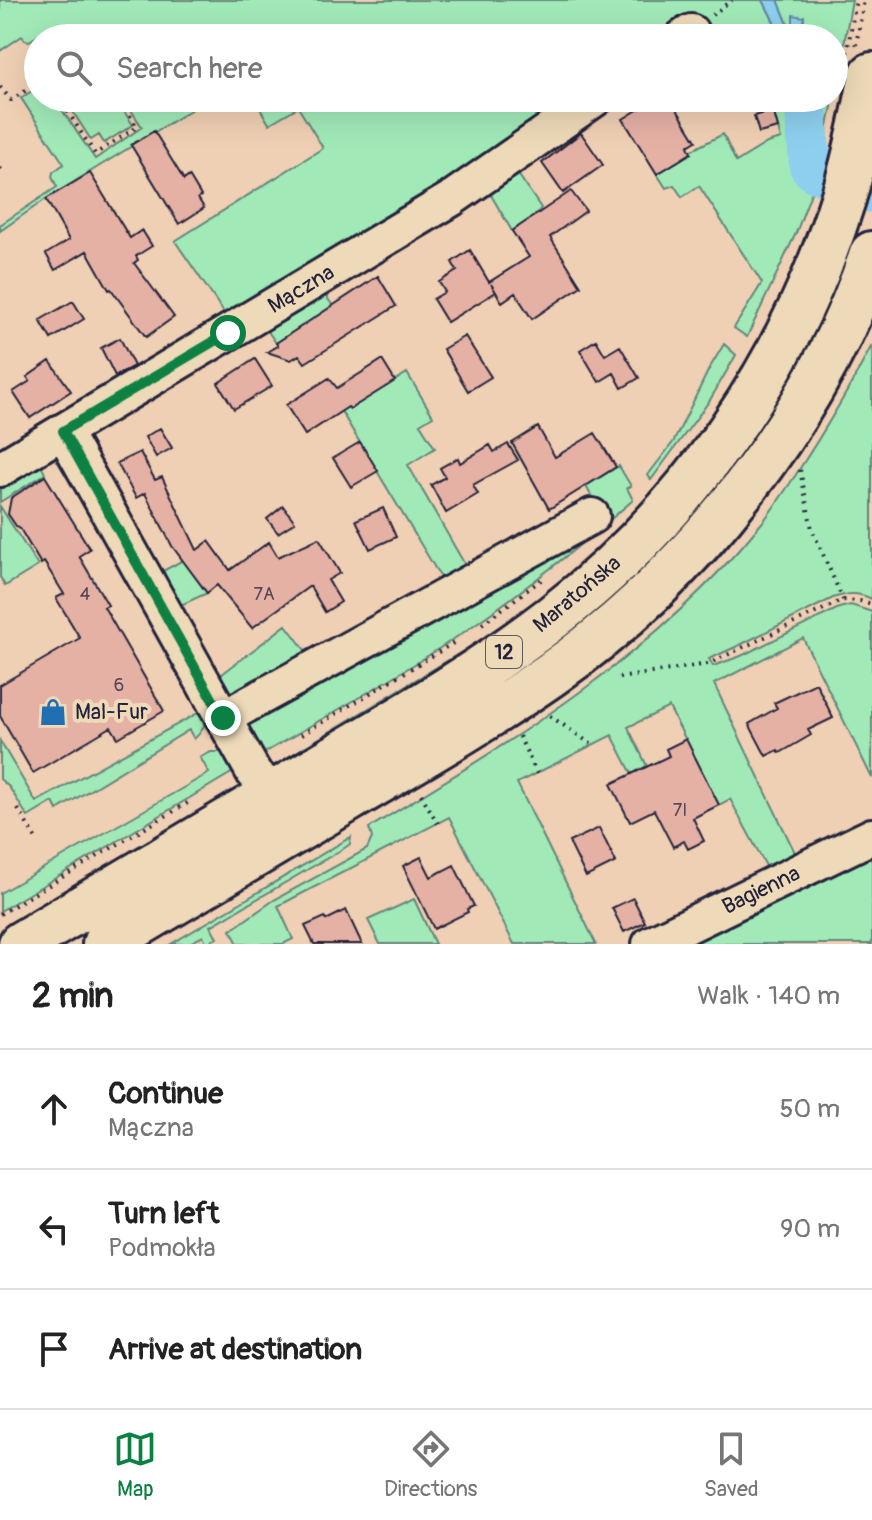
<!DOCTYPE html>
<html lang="en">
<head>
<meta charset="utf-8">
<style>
  :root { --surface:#fff; --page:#f6f6f6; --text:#222; --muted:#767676; --line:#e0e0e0; --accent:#0b8043 }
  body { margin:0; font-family:Pangolin,sans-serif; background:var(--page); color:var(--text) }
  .stop { position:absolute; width:24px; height:24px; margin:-18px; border:6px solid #0b8043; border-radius:50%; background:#fff }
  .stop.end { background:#0b8043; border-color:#fff; box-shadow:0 2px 8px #0008 }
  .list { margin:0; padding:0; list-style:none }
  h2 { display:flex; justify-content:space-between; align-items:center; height:104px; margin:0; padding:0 32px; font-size:34px }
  h2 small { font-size:26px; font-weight:400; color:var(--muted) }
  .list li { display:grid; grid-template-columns:52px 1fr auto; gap:24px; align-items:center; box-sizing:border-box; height:120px; padding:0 32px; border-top:2px solid var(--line) }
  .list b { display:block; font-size:30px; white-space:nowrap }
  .list p { margin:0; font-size:26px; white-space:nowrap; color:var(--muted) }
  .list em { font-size:26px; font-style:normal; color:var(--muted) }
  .icon { flex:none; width:44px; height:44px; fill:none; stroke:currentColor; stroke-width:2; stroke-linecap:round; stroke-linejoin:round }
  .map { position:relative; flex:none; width:872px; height:944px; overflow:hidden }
  .search { position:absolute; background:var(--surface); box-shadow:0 8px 32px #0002; left:24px; right:24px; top:24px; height:88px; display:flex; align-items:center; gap:20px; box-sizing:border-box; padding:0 28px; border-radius:44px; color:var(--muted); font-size:30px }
  .sheet { height:464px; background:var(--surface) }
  nav { display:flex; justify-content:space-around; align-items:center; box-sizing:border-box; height:112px; border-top:2px solid var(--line); background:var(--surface); font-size:22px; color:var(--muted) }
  nav a { display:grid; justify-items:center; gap:4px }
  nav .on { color:var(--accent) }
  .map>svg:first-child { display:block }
</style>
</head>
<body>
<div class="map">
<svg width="872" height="944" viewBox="0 0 872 944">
  <rect width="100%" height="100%" fill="#f0d0b4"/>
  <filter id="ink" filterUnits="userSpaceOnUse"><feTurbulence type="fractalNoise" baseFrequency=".0125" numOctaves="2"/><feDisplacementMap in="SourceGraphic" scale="16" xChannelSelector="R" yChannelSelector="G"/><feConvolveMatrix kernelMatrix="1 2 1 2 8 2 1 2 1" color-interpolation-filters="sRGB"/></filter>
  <g filter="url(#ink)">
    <!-- green -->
    <path fill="#a1eab8" stroke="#62867a" stroke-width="2" d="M0,0H763L782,38H44L41,34L29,41L25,40L22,36L0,51Z
      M778,0H852C842,54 833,108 820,162L813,144L811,98H834V38H803L804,17L793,28L789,27Z
      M38,87V98H54L95,159L142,127L123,98H210L46,199L0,231V225L57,187L52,177L53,172L64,164L21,98Z
      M64,98H115L133,125L104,143L99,135L91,140Z
      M254,98H580L231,323L175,241L323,148L298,107L269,124Z
      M770,98H798L801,166L803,175L812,190L796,233L747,337L734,328L762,283L699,186L682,197L674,185L666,188L657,174L691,153L690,151L723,134L736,162L767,143L781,139Z
      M516,171L541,208L536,215L512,231L488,190Z
      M323,292L333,306L276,343L265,327Z
      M872,297V322L842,381L810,434L749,520L719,557L676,601L627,645L565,694L522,723L362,818L359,813L557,685Z
      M724,344L736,355L710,400L651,480L648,475L674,441L709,369Z
      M872,345V599C857,592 848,593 833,598L740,645L709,659L713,666L741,656L839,608L851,605L872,612V778L803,638L714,684L798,859L769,869L766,866L730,799L719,805L669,707L628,727L647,766L632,774L612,735L517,783L596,944H514L449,817L278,906L293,939L283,944H238L231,930L274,900L367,849L372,838L369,828C513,740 652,658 760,525C773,510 784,492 795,476C823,433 849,390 872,345Z
      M407,373L433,416L420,424L435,448L408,465L468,570L444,583L341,411L348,407L350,409Z
      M58,452L94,506L87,511L56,459L50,456L40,462L45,474L0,502V480Z
      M619,466L631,486L627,488L633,500C580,547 523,591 464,632C398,677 328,715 259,756L246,739L245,717L595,503L586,486Z
      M0,506L38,566L5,586L0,577Z
      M601,549L547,603L280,769L273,766L478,642L530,605Z
      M183,560L207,593L181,605L163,571Z
      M286,625L308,654L231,698L213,681Z
      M205,709C207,722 204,730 194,739L189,730L57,810L53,802L28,817L9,787L0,779V741L36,802Z
      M211,752H224L238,769L0,911V893L209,773L200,757Z
      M351,837L350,844L346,847L211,926L217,938L207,943L203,936L188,944H171Z
      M866,853L872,861V944H677Z
      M414,899L435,944H380L368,920Z"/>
    <!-- water -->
    <path fill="#8ecfef" stroke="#638aa7" stroke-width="2" d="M763,0H778L789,27H793V15L804,17L803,38H782Z
      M798,98H811L813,144L820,162L812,190L803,175L801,166Z"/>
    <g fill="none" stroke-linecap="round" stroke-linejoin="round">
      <!-- river -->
      <path stroke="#8ecfef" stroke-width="42" d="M805,98L810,166L816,172L872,192"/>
    </g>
    <!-- building -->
    <path fill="#e6b1a5" stroke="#22223b" stroke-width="2" d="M657,98H670L696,141L688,146L691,153L657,174L623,119Z
      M773,110L778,128L759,133L754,116Z
      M154,131L184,180L189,176L201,196L198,198L204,208L179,224L131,145Z
      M581,133L603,165L563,193L542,163Z
      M90,173L130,238L142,230L152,246L136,256L138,260L134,263L174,317L146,337L111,289L109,290L87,251L55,270L46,254L69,240L46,199Z
      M571,191L586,211L550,237L581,286L532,319L515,293L502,302L491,284L496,292L447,322L433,299L445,292L439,282L457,271L452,262L470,250L489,282L529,257L512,231Z
      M378,276L396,306L305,363L299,355L291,360L267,352L278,346L276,343Z
      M73,301L84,319L51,339L40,320Z
      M465,336L491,377L468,391L443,349Z
      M120,338L134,366L115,376L101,348Z
      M596,340L605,355L620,346L639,378L622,388L614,373L599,382L580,350Z
      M255,359L272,386L234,409L218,383Z
      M382,360L395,381L350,409L348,407L305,435L286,405L329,378L337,388Z
      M50,361L71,391L30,418L13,392L30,381L27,377Z
      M538,427L555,457L595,433L616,467L549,509L512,443Z
      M160,428L172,448L156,457L145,437Z
      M360,442L378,471L351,487L333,458Z
      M508,444L518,460L473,485L478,494L446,513L431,485L445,477L440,468L458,458L460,463L490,445L494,452Z
      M140,452L155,480L162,477L197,550L209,541L230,570L269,542L278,557L319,538L340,573L328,580L341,602L325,612L310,586L252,628L217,585L207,593L172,546L145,493L136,498L117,463Z
      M45,476L90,549L79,556L108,605L104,607L164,711L118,738L111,727L33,773L0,716V685L80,638L56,598L64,594L44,562L41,564L19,527L16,526L8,514L11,498Z
      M283,506L295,522L278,533L267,519Z
      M383,508L396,537L370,549L356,520Z
      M816,683L833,718L808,730L811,735L780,753L778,750L766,756L749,724L777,708L774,703Z
      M686,739L719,805L693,818L704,841L688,849L684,841L673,847L654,810L630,822L611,784L669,756L666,749Z
      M599,828L616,862L586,877L569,842Z
      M421,857L431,877L454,865L474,906L467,909L468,912L434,929L403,866Z
      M633,898L645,922L624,932L612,908Z
      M346,910L362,944H314L305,926L325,917L326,920Z"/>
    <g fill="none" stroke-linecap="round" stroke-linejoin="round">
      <!-- minor casing -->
      <g stroke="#22223b" stroke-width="40">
        <path id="minor" d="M682,38L691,32
          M63,431L254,773C263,783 270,787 284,788
          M0,469L451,199L596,98
          M223,718L592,516
          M650,944L872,836"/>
      </g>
      <!-- major casing -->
      <g stroke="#22223b" stroke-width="50">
        <path id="major" d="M21,944C120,885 218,827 317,768C397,721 479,674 553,617C689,512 792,364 843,199C855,159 864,117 872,75
          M105,944C186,896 268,847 349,799C417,759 485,720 550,675C690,578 819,416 872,254"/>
      </g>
      <!-- path -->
      <path stroke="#22223b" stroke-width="4" stroke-dasharray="2 6" stroke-linecap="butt" d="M712,15L732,0
        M856,45L864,0
        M847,53L856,0
        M0,87L11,100L38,83
        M59,98L95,154L137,127L119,98
        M0,168L3,172
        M800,470L812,529L843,600
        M482,624L542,579
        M619,678L708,664L843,600L860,601L872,604
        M550,716L591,744
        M301,735L455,642
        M519,736L537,774
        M421,794L438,824
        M18,809L37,841
        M0,914L191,801"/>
      <!-- minor -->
      <use href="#minor" stroke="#eedab8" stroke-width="34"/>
      <!-- major -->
      <use href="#major" stroke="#eedab8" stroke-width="44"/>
    </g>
  </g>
  <g fill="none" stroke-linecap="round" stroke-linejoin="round" filter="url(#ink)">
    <!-- route -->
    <path stroke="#0b8043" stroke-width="10" d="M223,718L63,431L228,333"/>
  </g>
  <!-- icons -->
  <defs>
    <g id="shop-bare" transform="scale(2.16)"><path d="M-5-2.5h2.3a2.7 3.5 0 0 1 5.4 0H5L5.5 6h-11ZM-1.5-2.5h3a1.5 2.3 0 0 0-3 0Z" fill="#1f6fb2" stroke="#eedab8" stroke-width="2.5" paint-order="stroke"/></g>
  </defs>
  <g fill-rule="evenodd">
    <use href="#shop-bare" x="53" y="712"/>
  </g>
  <g text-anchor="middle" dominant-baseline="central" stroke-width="8" stroke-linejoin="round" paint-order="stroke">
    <!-- number labels -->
    <g font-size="18" fill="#534656">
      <text x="85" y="594">4</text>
      <text x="264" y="594">7A</text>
      <text x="119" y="685">6</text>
      <text x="680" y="810">7I</text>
    </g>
    <!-- shield labels -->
    <rect fill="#eedab8" stroke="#5f5960" stroke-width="2" x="486" y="636" width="36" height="32" rx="6"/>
    <g font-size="20" font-weight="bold" fill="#22223b">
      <text x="504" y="652">12</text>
    </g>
    <!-- street labels -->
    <g font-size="22" fill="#22223b" stroke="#eedab8">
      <text transform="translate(301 289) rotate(-31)">Mączna</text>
      <text transform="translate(577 594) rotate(-40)">Maratońska</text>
      <text transform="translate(761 890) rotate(-26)">Bagienna</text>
    </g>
    <!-- poi labels -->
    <g font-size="22" fill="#22223b" stroke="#eedab8" text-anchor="start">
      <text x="75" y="712">Mal-Fur</text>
    </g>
  </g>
</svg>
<div class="stop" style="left:228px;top:333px"></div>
<div class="stop end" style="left:223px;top:718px"></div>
<div class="search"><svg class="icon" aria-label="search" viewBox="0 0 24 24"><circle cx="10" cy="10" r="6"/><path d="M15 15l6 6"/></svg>Search here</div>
</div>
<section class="sheet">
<h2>2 min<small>Walk · 140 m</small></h2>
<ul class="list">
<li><svg class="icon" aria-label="ahead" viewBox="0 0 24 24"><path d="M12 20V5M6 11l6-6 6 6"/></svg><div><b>Continue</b><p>Mączna</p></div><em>50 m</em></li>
<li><svg class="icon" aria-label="left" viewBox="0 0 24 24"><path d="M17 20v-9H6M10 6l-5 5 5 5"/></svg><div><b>Turn left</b><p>Podmokła</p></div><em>90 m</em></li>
<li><svg class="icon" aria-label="arrive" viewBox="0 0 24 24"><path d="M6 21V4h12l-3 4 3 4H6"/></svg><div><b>Arrive at destination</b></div></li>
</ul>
</section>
<nav>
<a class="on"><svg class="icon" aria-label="map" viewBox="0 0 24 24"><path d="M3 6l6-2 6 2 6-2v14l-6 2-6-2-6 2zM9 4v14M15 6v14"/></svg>Map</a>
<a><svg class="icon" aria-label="directions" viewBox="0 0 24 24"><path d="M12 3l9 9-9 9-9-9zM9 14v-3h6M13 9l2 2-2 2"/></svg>Directions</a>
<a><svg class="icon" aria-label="saved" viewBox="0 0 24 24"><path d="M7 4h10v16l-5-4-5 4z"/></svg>Saved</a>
</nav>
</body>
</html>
